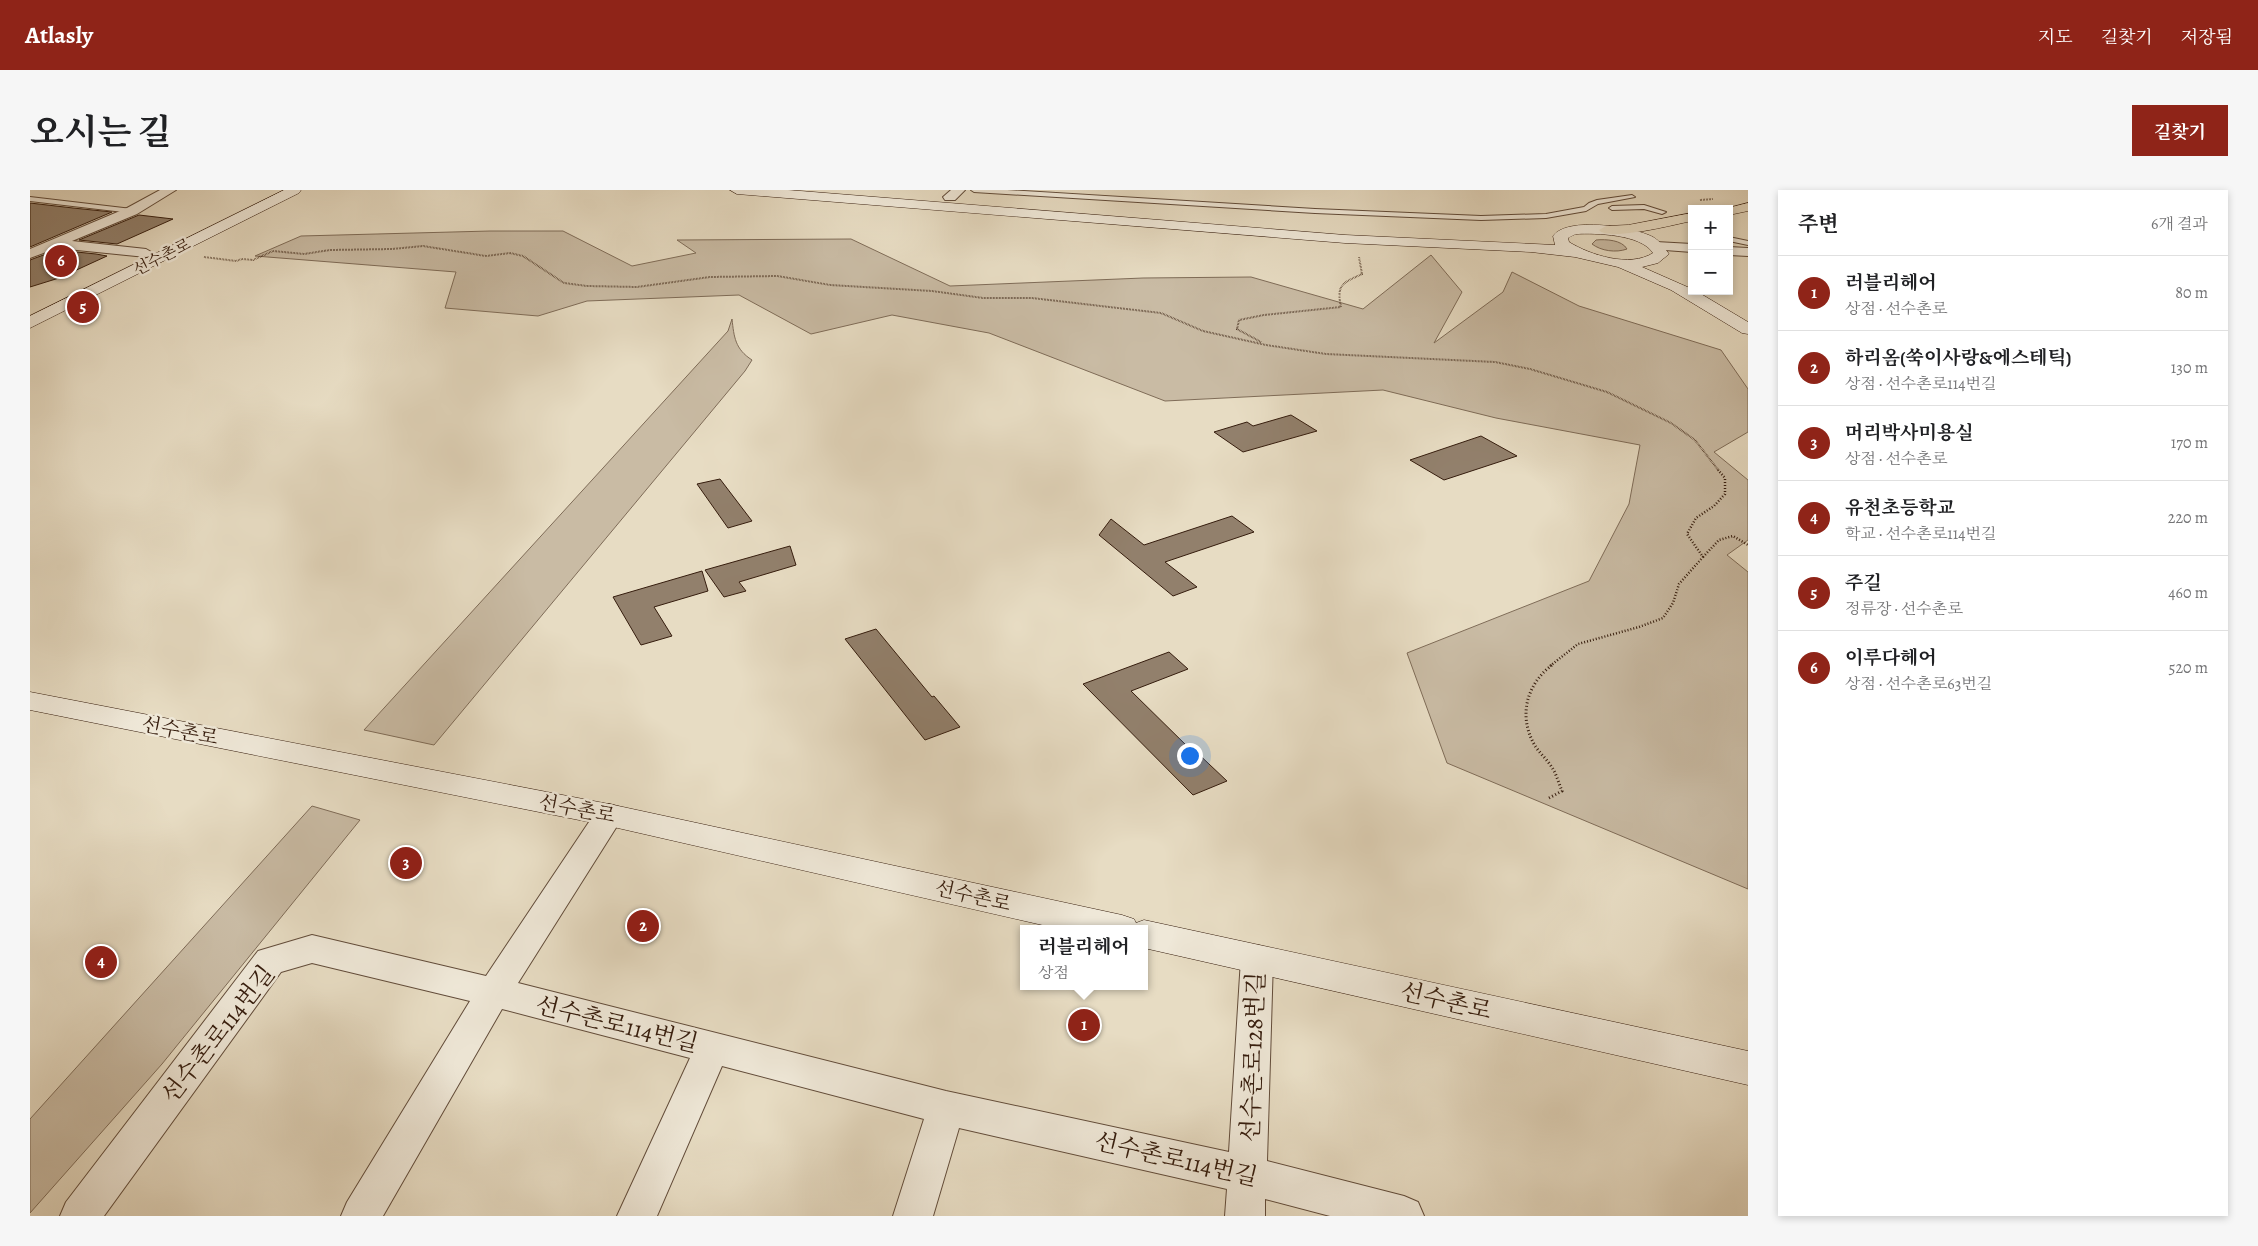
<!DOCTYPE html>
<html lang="ko">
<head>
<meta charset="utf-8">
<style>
  :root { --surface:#fff; --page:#f6f6f6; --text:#202124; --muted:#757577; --line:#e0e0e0; --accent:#8f2418 }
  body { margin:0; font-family:Alegreya,"Noto Serif KR",serif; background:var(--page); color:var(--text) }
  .controls { position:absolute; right:15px; top:15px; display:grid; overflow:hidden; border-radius:0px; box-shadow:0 2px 8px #0003 }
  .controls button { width:45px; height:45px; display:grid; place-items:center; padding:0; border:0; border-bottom:1px solid var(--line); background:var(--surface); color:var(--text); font:25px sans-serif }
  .you { position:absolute; left:1159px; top:565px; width:18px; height:18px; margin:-12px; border:4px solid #fff; border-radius:50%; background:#1a73e8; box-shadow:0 0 0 8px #1a73e833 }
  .badge { display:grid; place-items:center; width:32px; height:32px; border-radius:50%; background:var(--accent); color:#fff; font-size:16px; font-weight:700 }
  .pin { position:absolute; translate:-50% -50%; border:2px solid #fff; box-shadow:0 1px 5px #0006 }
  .popup { position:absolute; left:990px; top:735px; width:128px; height:65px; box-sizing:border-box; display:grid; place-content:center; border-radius:0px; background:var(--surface); filter:drop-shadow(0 1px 4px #0005); font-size:16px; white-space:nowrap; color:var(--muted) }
  .popup b { font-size:19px; color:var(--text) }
  .popup::after { content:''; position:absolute; left:50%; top:100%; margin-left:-10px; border:10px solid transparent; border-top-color:var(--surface) }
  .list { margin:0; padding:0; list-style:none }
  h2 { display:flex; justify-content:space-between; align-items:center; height:65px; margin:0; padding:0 20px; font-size:21px }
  h2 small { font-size:16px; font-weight:400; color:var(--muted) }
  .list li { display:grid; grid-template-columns:32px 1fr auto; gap:15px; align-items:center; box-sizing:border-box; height:75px; padding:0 20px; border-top:1px solid var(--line) }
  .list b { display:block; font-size:19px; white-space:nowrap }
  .list p { margin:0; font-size:16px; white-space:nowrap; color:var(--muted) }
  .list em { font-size:16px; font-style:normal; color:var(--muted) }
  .map { position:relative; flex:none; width:1718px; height:1026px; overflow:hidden; border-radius:0px }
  header { display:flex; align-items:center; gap:30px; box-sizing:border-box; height:70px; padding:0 25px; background:var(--accent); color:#fff }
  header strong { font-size:24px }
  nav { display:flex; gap:28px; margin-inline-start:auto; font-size:18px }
  .intro { display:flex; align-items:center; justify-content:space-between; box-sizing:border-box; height:120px; padding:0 30px }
  h1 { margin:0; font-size:35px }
  .button { padding:12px 22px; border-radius:0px; background:var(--accent); color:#fff; font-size:18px; font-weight:700 }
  main { display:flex; gap:30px; padding:0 30px }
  aside { flex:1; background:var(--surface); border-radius:0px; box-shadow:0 2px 8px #0003 }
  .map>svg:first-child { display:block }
</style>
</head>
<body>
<header>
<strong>Atlasly</strong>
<nav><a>지도</a><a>길찾기</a><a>저장됨</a></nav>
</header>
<div class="intro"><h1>오시는 길</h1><a class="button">길찾기</a></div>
<main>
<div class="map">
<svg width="1718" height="1026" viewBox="0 0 1718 1026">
  <rect width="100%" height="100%" fill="#e7dcc3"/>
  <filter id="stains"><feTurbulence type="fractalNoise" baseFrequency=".004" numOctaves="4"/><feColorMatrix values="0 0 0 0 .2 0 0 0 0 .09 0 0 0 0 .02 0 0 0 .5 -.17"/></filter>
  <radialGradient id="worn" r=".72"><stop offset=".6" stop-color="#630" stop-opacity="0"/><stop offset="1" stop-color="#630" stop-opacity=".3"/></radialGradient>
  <!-- green -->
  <path fill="#c9bba4" stroke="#7f6c58" d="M460,41H533L602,76L666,63L647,50L821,49L920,96L1113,88L1221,87L1333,119L1401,65L1432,102L1404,153L1473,102L1482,82L1549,116L1691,160L1718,199V242L1684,262L1718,290V350L1697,365L1718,382V699L1417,573L1377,463L1559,391L1599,314L1610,255L1466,228L1353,200L1135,211L959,143L862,125L781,144L709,105L557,111L508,126L415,118L426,82L225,66L271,46Z
    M1566,50C1576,49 1592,50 1597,59C1586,63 1571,61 1562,54Z
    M702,129C704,147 705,159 722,170L715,181L404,555L334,540L698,141Z
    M282,616L330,630L132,874L0,1023V929Z"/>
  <!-- building -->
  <path fill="#92806c" stroke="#351c0d" d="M0,13L43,18L82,22L0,57Z
    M109,25L143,29L87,54L49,50Z
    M27,60L66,64L77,66L29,88L0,97V70Z
    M1261,225L1287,241L1213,262L1184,242L1217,232L1223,236Z
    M1451,246L1487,266L1414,290L1380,270Z
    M690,289L722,331L698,338L667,294Z
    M1202,326L1224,342L1135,372L1167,397L1143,406L1069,345L1081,329L1114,355Z
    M760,356L766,375L709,392L716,401L694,407L675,380Z
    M672,381L678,401L624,417L642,446L611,455L583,407Z
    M846,439L902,507L904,506L930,537L895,550L815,449Z
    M1139,462L1158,479L1101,501L1159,558L1161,557L1197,591L1163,605L1053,494Z"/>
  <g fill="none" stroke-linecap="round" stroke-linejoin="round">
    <!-- lane casing -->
    <g stroke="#624c3a" stroke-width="2">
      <path id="lane" d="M941,0H977L1285,19L1451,26L1516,24L1554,17L1559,13L1567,10L1602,5L1605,7L1568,14L1556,21L1516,28L1451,30L1285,23L944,2Z
        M0,7L102,19L106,21L102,23L0,11Z
        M1614,15L1636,22L1632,24L1614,19L1582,20L1579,18L1582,16Z
        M1699,47L1718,51V55L1699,51Z"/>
    </g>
    <!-- street casing -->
    <g stroke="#624c3a" stroke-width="2">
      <path id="street" d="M130,0H146L107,24L42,51L116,59L123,63L121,66L116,67L27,58L0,68V59L97,18Z
        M921,0H935L925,10H915L913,7Z
        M1626,52L1662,54V62L1621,59L1619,56L1621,53Z
        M1699,57L1718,58V66L1699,65Z
        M579,614L589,617L594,625L488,793L916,901L1199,962L1211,769L1215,759L1227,755L1239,759L1243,769L1237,971L1374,1006L1388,1012L1394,1026H1300L1235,1009V1026H1195L1197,999L929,938L903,1026H863L894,929L692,876L627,1026H587L660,868L472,819L353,1026H311L317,1012L440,811L282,773L251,782L74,1026H30L36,1012L228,761L282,745L456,786L569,617Z"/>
    </g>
    <!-- secondary casing -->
    <g stroke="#351c0d" stroke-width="1">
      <path id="secondary" d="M254,0H271L269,3L0,138V126Z
        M700,0H758L1315,45L1525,55L1523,46C1537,26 1604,37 1623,47C1630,51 1634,57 1639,64L1628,73L1612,77L1662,99V101H1666L1718,132V144L1712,143L1641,100L1588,77L1545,67L1501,62L1315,53L707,4ZM1546,44C1566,43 1611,44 1623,63C1600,78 1560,65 1539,52L1538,48Z
        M0,502L579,614L1092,725L1104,729L1106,733L1114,730L1718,861V895L1114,758V739H1030L579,636L0,520Z"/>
    </g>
    <!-- highway casing -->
    <g stroke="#351c0d" stroke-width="1">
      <path id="highway" d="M1718,13V21L1699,25V19H1694Z
        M1662,23V31C1646,34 1578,52 1569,40L1576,36L1598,35Z"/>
    </g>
    <!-- path-far2 -->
    <path stroke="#351c0d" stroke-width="2" stroke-dasharray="0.5 1" stroke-linecap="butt" d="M1670,10L1683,9
      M174,67L206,71L212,69L223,70L243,61L274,64L300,60L362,59L393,56L456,66L480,63L493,66L534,93L557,96L607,97L680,87L747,86L800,95L902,101L953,108H1002L1131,123L1173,141L1236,155L1296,164L1465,172L1500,179L1577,202L1641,233L1665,250L1689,281
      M1231,152L1207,139L1209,130L1234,125L1311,117C1306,94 1313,93 1332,84L1329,67"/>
    <!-- path-far1 -->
    <path stroke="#351c0d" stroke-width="2.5" stroke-dasharray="1 2" stroke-linecap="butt" d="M1673,367L1689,350L1703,346L1718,355
      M1520,476L1548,454L1609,437L1633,428L1643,413L1649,394L1673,367L1657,344L1666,328L1684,316L1695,304V288L1688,280"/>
    <!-- path -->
    <path stroke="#351c0d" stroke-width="3" stroke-dasharray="1 2.5" stroke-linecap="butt" d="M1519,608L1532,601C1529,594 1527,586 1523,579C1518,570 1509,563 1504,554C1488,525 1497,494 1522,475"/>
    <!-- lane -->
    <use href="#lane" fill="#efe8d8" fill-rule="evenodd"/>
    <!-- street -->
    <use href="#street" fill="#efe8d8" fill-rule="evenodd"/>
    <!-- secondary -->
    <use href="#secondary" fill="#efe8d8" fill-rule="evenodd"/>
    <!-- highway -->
    <use href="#highway" fill="#e7dcc3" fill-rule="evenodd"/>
  </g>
  <g text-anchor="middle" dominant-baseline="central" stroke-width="5" stroke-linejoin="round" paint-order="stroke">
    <!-- far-street labels -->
    <g font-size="16" fill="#351c0d" stroke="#efe8d8">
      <text transform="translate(132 67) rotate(-27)">선수촌로</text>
    </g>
    <!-- street labels -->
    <g font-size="20" fill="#351c0d" stroke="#efe8d8">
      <text transform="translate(150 541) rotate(11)">선수촌로</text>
      <text transform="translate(547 619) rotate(11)">선수촌로</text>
      <text transform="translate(943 706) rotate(13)">선수촌로</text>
    </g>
    <!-- near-street labels -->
    <g font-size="24" fill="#351c0d" stroke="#efe8d8">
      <text transform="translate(1416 811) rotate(13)">선수촌로</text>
      <text transform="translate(587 834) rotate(14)">선수촌로114번길</text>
      <text transform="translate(188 844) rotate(-52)">선수촌로114번길</text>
      <text transform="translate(1223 867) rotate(-88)">선수촌로128번길</text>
      <text transform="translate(1146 969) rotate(13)">선수촌로114번길</text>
    </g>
  </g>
  <rect width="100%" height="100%" filter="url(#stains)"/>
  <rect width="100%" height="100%" fill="url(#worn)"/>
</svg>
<div class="controls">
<button>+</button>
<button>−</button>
</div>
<div class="you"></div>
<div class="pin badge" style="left:1054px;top:835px">1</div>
<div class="popup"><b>러블리헤어</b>상점</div>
<div class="pin badge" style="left:613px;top:736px">2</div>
<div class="pin badge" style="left:376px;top:673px">3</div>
<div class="pin badge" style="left:71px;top:772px">4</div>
<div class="pin badge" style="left:53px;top:117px">5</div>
<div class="pin badge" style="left:31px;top:71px">6</div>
</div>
<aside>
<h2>주변<small>6개 결과</small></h2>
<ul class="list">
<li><span class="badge">1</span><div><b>러블리헤어</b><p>상점 · 선수촌로</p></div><em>80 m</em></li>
<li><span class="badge">2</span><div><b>하리옴(쑥이사랑&amp;에스테틱)</b><p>상점 · 선수촌로114번길</p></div><em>130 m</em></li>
<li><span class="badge">3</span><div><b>머리박사미용실</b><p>상점 · 선수촌로</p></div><em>170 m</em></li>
<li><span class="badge">4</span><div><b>유천초등학교</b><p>학교 · 선수촌로114번길</p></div><em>220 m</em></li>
<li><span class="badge">5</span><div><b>주길</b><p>정류장 · 선수촌로</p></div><em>460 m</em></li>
<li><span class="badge">6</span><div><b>이루다헤어</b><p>상점 · 선수촌로63번길</p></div><em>520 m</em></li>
</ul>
</aside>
</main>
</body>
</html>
